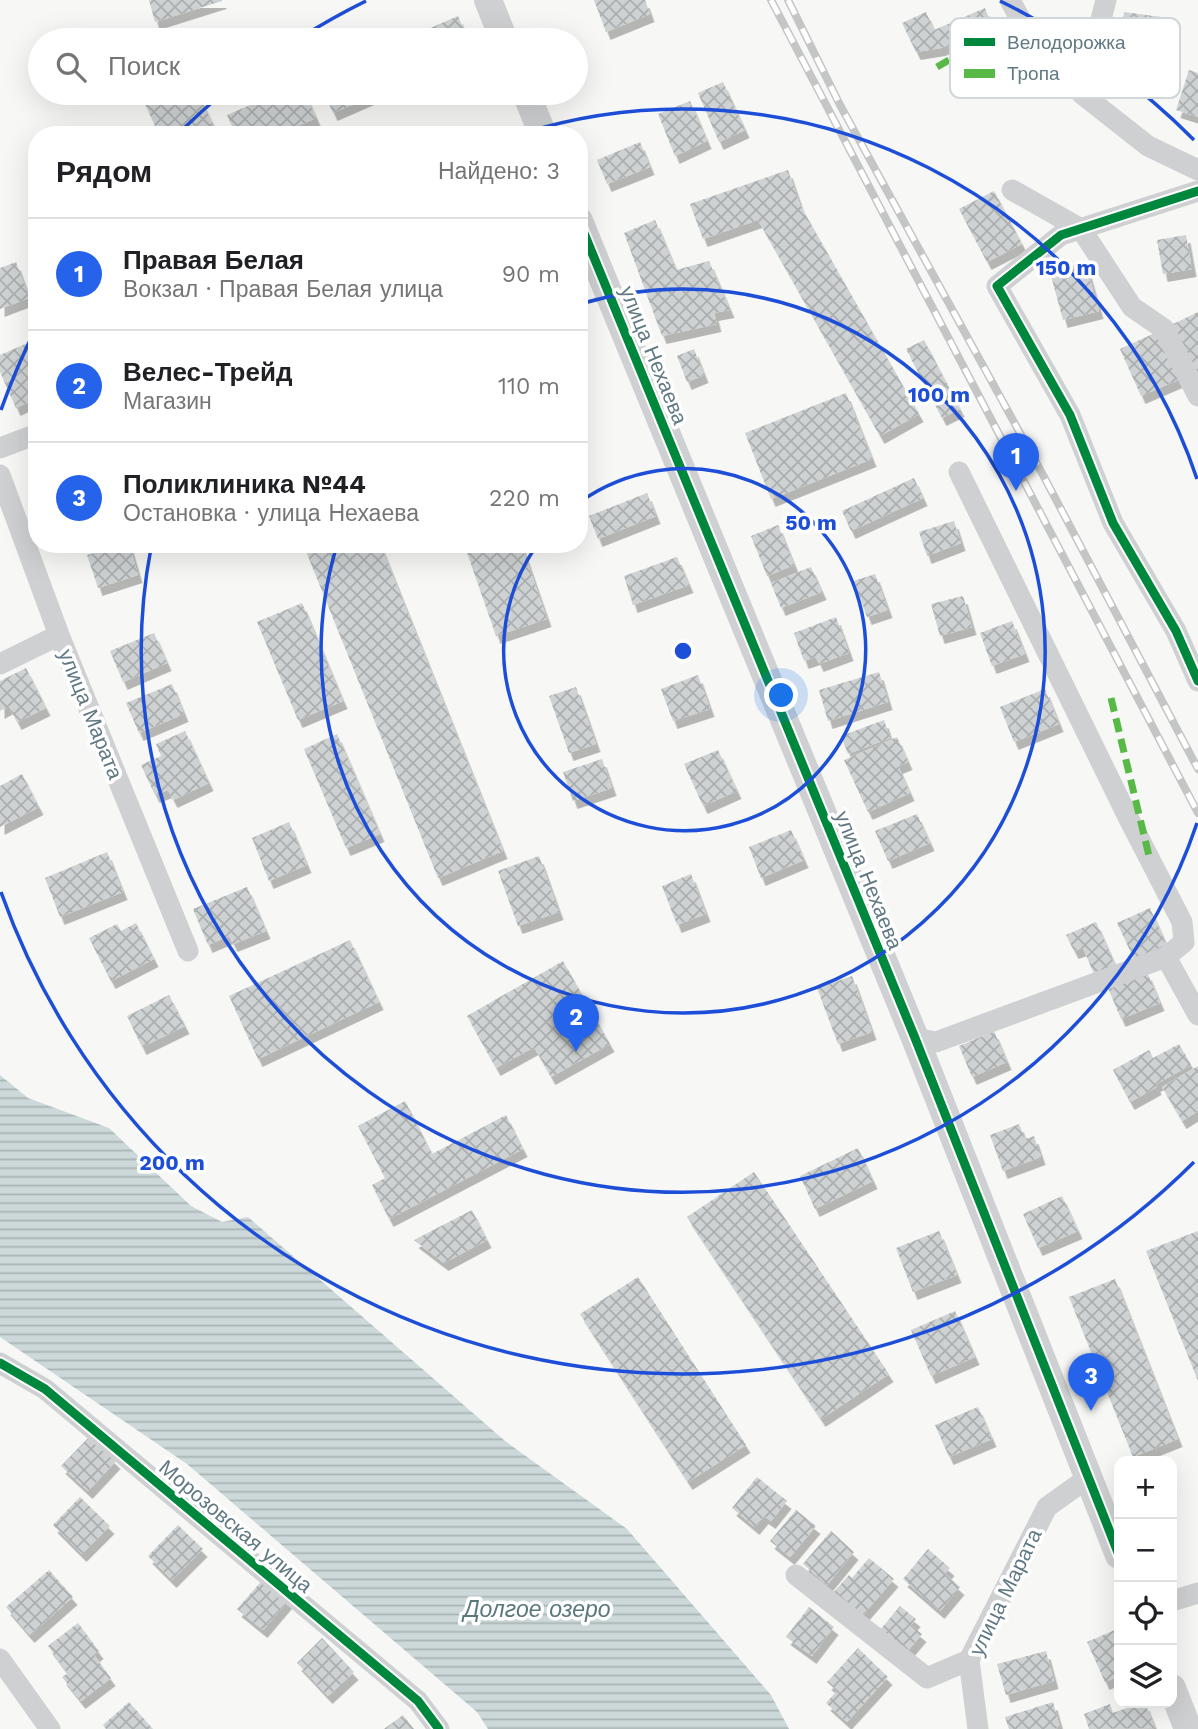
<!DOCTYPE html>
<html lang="ru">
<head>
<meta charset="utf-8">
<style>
  :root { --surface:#fff; --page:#f6f6f6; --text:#202124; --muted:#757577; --line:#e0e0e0; --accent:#2563eb }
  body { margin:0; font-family:"Work Sans",sans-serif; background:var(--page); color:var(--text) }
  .controls { position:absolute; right:21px; bottom:21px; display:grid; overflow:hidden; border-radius:14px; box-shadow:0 7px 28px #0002 }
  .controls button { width:63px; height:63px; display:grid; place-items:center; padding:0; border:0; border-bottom:2px solid var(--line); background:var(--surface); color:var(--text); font:35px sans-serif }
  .you { position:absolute; left:782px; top:696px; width:24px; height:24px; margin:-18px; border:5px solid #fff; border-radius:50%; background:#1a73e8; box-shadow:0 0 0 10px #1a73e833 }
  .badge { display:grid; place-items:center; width:46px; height:46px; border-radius:50%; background:var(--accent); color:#fff; font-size:23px; font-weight:700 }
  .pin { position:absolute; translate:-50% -58px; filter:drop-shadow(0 2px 4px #0008) }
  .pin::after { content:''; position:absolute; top:37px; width:24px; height:21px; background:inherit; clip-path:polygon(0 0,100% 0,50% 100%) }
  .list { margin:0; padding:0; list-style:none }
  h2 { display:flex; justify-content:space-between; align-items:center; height:91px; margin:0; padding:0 28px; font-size:30px }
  h2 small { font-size:23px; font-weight:400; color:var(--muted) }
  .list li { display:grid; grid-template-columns:46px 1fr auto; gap:21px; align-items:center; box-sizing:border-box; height:112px; padding:0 28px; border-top:2px solid var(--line) }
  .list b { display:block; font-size:26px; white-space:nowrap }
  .list p { margin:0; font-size:23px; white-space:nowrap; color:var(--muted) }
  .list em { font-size:23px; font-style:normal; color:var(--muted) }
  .icon { flex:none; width:38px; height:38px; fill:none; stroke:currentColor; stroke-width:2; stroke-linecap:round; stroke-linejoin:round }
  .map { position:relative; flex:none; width:1198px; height:1729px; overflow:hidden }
  .search { position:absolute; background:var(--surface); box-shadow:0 7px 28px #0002; left:28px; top:28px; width:560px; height:77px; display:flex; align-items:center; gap:18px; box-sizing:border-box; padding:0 24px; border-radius:38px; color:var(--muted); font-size:26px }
  .panel { position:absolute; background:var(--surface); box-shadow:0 7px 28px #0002; left:28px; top:126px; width:560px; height:427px; border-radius:28px }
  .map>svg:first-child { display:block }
</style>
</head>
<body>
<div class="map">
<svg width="1198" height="1729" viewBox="0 0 1198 1729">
  <defs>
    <pattern id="water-rules" width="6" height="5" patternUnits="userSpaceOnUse" patternTransform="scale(1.75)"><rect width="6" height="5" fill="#ccd8d9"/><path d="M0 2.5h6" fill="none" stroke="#a9b4b5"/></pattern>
    <pattern id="building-cross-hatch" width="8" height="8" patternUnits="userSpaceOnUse" patternTransform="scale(1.75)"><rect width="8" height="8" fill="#cfd2d2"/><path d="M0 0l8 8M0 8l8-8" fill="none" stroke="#abafb0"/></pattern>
    <filter id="shadow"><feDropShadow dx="4.5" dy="8" stdDeviation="0" flood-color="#0004"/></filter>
  </defs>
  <rect width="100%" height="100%" fill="#f7f7f6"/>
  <!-- water -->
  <path fill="url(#water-rules)" d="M0,1075L28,1098L109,1128L191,1206L222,1222L248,1217L505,1441L627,1529L771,1695L789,1729H488L477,1712L187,1464L0,1337Z"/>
  <!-- building -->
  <path fill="url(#building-cross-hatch)" filter="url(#shadow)" d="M149,0H222V1L155,22Z
    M594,0H645L650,14L606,32Z
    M985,8L992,26L941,48L916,52L902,23L926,12L934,30Z
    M1124,12L1161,17L1154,64L1117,58Z
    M458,16L468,40H403Z
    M1189,70L1198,73V117L1176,110Z
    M723,82L745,130L719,142L698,93Z
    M140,93H198L218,135H159Z
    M278,93H305L316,118L277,135H236L227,115Z
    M324,93H379L333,113Z
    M690,101L707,141L675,156L658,114Z
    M434,127L437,135H413V134Z
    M640,142L650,167L607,184L597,160Z
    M788,170L800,205L919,414L880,436L758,220L703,239L690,204Z
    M994,191L1022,244L987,262L959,209Z
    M655,220L676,270L709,261L730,310L714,313L717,324L662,336L624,233Z
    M1186,235L1192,269L1163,274L1157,240Z
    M16,262L29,298L0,309V268Z
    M1085,262L1099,311L1063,320L1050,272Z
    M1198,312V368L1194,370L1173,324Z
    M1157,332L1178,380L1141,396L1120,349Z
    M37,339V398L16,408L0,372V355Z
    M924,340L960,409L942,418L906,349Z
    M694,349L704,375L687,382L677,356Z
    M846,393L872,459L771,499L745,433Z
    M914,478L923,498L851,531L842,511Z
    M647,493L656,516L598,539L589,516Z
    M954,521L961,543L927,556L919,532Z
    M778,525L794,565L767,576L751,536Z
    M123,544H129L138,575L98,588L87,555Z
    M303,544H380L503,851L438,878Z
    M464,544H521L547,619L496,636Z
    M677,557L689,585L633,605L624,576Z
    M811,567L822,592L781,608L771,583Z
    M875,574L888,610L867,617L854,581Z
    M963,596L972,627L940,636L931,604Z
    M302,603L343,701L298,720L257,622Z
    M836,617L849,653L819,664L816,657L804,661L794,633Z
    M1012,621L1025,654L992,666L980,633Z
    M154,633L167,663L123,682L110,651Z
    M26,668L46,708L17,722L9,706L0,711V681Z
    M879,672L888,702L828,721L819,690Z
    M698,675L710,709L673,721L661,689Z
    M172,684L184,714L139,733L126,703Z
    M576,687L596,744L569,753L549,696Z
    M1045,689L1059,724L1014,742L1000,707Z
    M884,720L890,738L848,754L841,736Z
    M185,731L209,783L173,800L168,790L155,795L141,765L161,756L156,744Z
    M337,734L380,834L346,848L304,749Z
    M897,737L908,762L898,766L910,793L868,812L844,760Z
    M718,750L737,791L703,806L684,764Z
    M602,759L612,788L573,801L563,772Z
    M22,774L39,807L0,827V786Z
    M917,814L930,843L888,861L875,831Z
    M289,822L307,865L269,881L252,838Z
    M791,830L804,860L761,878L749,847Z
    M107,852L123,892L60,917L45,878Z
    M539,856L559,912L518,926L498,871Z
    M691,874L706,914L677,925L662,886Z
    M247,887L266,931L233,944L229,936L208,945L193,909Z
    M1150,908L1166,944L1134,959L1117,923Z
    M1096,922L1115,965L1094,974L1083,948L1074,951L1066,935Z
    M136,923L154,959L111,981L89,938L117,924L121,931Z
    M350,940L379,1002L258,1059L229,996Z
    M563,961L610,1044L551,1077L534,1047L496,1068L467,1016Z
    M1147,972L1160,1003L1121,1019L1108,988Z
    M852,976L872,1032L838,1044L817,988Z
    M169,995L185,1026L142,1047L127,1016Z
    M994,1031L1007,1062L972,1077L959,1046Z
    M1179,1044L1191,1065L1156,1084L1157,1087L1130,1102L1113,1070L1149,1050L1153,1058Z
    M1198,1066V1111L1182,1121L1162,1087Z
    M405,1101L432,1154L506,1115L523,1149L389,1219L372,1185L385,1178L358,1126Z
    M1019,1124L1025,1139L1034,1136L1041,1157L1003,1171L990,1135Z
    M858,1148L873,1181L815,1209L800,1176Z
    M754,1172L889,1374L821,1419L687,1217Z
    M1062,1196L1078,1231L1038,1248L1023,1214Z
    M472,1210L487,1240L444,1263L414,1240Z
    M939,1231L957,1275L913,1292L896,1248Z
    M1198,1231V1381L1146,1251Z
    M638,1277L746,1445L688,1482L580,1314Z
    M1115,1279L1178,1439L1133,1457L1069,1297Z
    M955,1311L975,1357L931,1376L911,1330Z
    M978,1407L992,1439L949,1457L935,1425Z
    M90,1436L116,1461L88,1491L61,1466Z
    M757,1477L787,1501L771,1521L764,1516L755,1527L732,1508Z
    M80,1497L110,1526L82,1554L53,1525Z
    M796,1510L816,1526L790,1557L770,1541Z
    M178,1525L203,1549L172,1580L148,1556Z
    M831,1531L854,1552L827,1585L803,1564Z
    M928,1549L950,1568L945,1574L960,1587L940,1611L903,1579Z
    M869,1558L894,1579L861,1617L833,1593L849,1575L852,1578Z
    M49,1570L73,1597L30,1635L6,1607Z
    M265,1577L290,1598L263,1630L237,1609Z
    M900,1606L916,1619L911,1625L922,1634L906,1653L880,1630Z
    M809,1607L834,1627L812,1656L786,1637Z
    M78,1623L99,1651L94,1655L111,1678L81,1701L62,1677L68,1673L48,1646Z
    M1117,1629L1119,1635V1676L1105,1682L1087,1642Z
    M322,1638L354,1672L328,1696L297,1663Z
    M858,1648L888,1677L847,1722L826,1703L837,1691L827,1682Z
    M1046,1651L1054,1681L1006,1695L997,1664Z
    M129,1702L153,1729H106L103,1725Z
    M1053,1702L1060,1727L1054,1729H1009L1005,1717Z
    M1140,1703H1145L1155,1728L1089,1729L1084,1714L1110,1704L1113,1713Z
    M403,1715L414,1729H384Z"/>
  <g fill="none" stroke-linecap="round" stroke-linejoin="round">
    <!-- minor -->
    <path stroke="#cfd0d1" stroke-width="21" d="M1010,0L1025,28L1082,94L1148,146L1198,170
      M1082,94L1106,0
      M1012,190L1081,229L1132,307L1164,329L1198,396
      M1198,191L1061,235L997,286L1070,415L1113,523L1176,631L1198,681
      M0,448L37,434
      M959,472L1128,817L1182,922L1184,942L1166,957
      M0,475L59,635L188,951
      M0,664L59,635
      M915,1038L936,1042L1166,957L1198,1015
      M0,1363L45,1389L418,1701L439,1729
      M796,1575L927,1678L969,1660
      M1172,1601L1198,1593
      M0,1659L50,1729
      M978,1729L969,1660L1047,1507L1089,1477"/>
    <!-- tertiary -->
    <path stroke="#cfd0d1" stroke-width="28" d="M488,0L504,40
      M526,93L543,135
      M579,221L915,1038L1119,1555
      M1172,1688L1188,1729"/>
    <!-- rail casing -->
    <g stroke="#c4c6c6" stroke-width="8">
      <path id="rail" d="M771,0L1198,813
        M788,0L840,105L1043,475L1198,769"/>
    </g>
    <!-- rail -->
    <use href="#rail" stroke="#fff" stroke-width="5" stroke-dasharray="16" stroke-linecap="butt"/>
    <!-- quiet -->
    <path stroke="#58b947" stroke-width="7" stroke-dasharray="14 7" stroke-linecap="butt" d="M937,67L971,47L1025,28
      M1111,698L1150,860"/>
    <!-- cycleway casing -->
    <g stroke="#fff" stroke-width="13">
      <path id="cycleway" d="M1198,191L1061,235L997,286L1070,415L1113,523L1176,631L1198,681
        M579,221L915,1038L1119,1555
        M0,1363L45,1389L418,1701L439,1729"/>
    </g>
    <!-- cycleway -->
    <use href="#cycleway" stroke="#00873e" stroke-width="9"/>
  </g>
  <!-- distance rings -->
  <g fill="none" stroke="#1d4ed8" stroke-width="3.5">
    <path d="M580 502A181 181 0 1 1 537 545"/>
    <path d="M580 304A362 362 0 1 1 337 545"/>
    <path d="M1197 823A542 542 0 0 1 151 548M520 134A542 542 0 0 1 1197 479"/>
    <path d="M1194 1162A723 723 0 0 1 1 892M1 410A723 723 0 0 1 36 328M181 131A723 723 0 0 1 223 93M300 38A723 723 0 0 1 366 1M1000 1A723 723 0 0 1 1194 140"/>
  </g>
  <g text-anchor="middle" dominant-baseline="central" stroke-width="7" stroke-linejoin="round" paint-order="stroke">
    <!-- street labels -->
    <g font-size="21" fill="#607983" stroke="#fff">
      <text transform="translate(654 355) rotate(68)">улица Нехаева</text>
      <text transform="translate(91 714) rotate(68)">улица Марата</text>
      <text transform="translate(869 880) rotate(68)">улица Нехаева</text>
      <text transform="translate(236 1526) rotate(40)">Морозовская улица</text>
      <text transform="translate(1005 1592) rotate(-64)">улица Марата</text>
    </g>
    <!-- water labels -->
    <g font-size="23" font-style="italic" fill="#5b797d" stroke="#fff">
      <text x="537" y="1609">Долгое озеро</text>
    </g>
  </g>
  <!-- legend -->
  <rect x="950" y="18" width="230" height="80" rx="10" fill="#fff" stroke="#cfd7da" stroke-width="2"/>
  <rect x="964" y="38" width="31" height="8" fill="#00873e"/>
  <rect x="964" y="69" width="31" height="9" fill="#58b947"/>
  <g font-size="19" fill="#607983">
    <text x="1007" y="49">Велодорожка</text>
    <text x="1007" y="80">Тропа</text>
  </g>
  <circle cx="683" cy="651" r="10" fill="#1d4ed8" stroke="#fff" stroke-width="3.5"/>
  <g font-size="21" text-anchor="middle" font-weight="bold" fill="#1d4ed8" stroke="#fff" stroke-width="7" stroke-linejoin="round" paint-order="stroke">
    <text x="1066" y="275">150 m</text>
    <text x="939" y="402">100 m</text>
    <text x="811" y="530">50 m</text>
    <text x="172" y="1170">200 m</text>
  </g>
</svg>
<div class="controls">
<button>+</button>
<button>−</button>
<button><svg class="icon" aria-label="locate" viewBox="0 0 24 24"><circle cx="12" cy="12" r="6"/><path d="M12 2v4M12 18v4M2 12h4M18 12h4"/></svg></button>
<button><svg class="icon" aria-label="layers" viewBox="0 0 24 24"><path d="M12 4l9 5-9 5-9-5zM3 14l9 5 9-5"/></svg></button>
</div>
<div class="you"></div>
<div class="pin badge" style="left:1016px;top:491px">1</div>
<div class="pin badge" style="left:576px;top:1052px">2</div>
<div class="pin badge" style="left:1091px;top:1411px">3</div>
<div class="search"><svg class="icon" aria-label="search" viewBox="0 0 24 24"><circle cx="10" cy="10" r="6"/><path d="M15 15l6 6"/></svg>Поиск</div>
<section class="panel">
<h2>Рядом<small>Найдено: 3</small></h2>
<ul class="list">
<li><span class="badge">1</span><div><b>Правая Белая</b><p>Вокзал · Правая Белая улица</p></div><em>90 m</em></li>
<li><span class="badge">2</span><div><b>Велес-Трейд</b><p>Магазин</p></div><em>110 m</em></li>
<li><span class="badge">3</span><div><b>Поликлиника №44</b><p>Остановка · улица Нехаева</p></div><em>220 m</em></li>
</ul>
</section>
</div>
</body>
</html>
